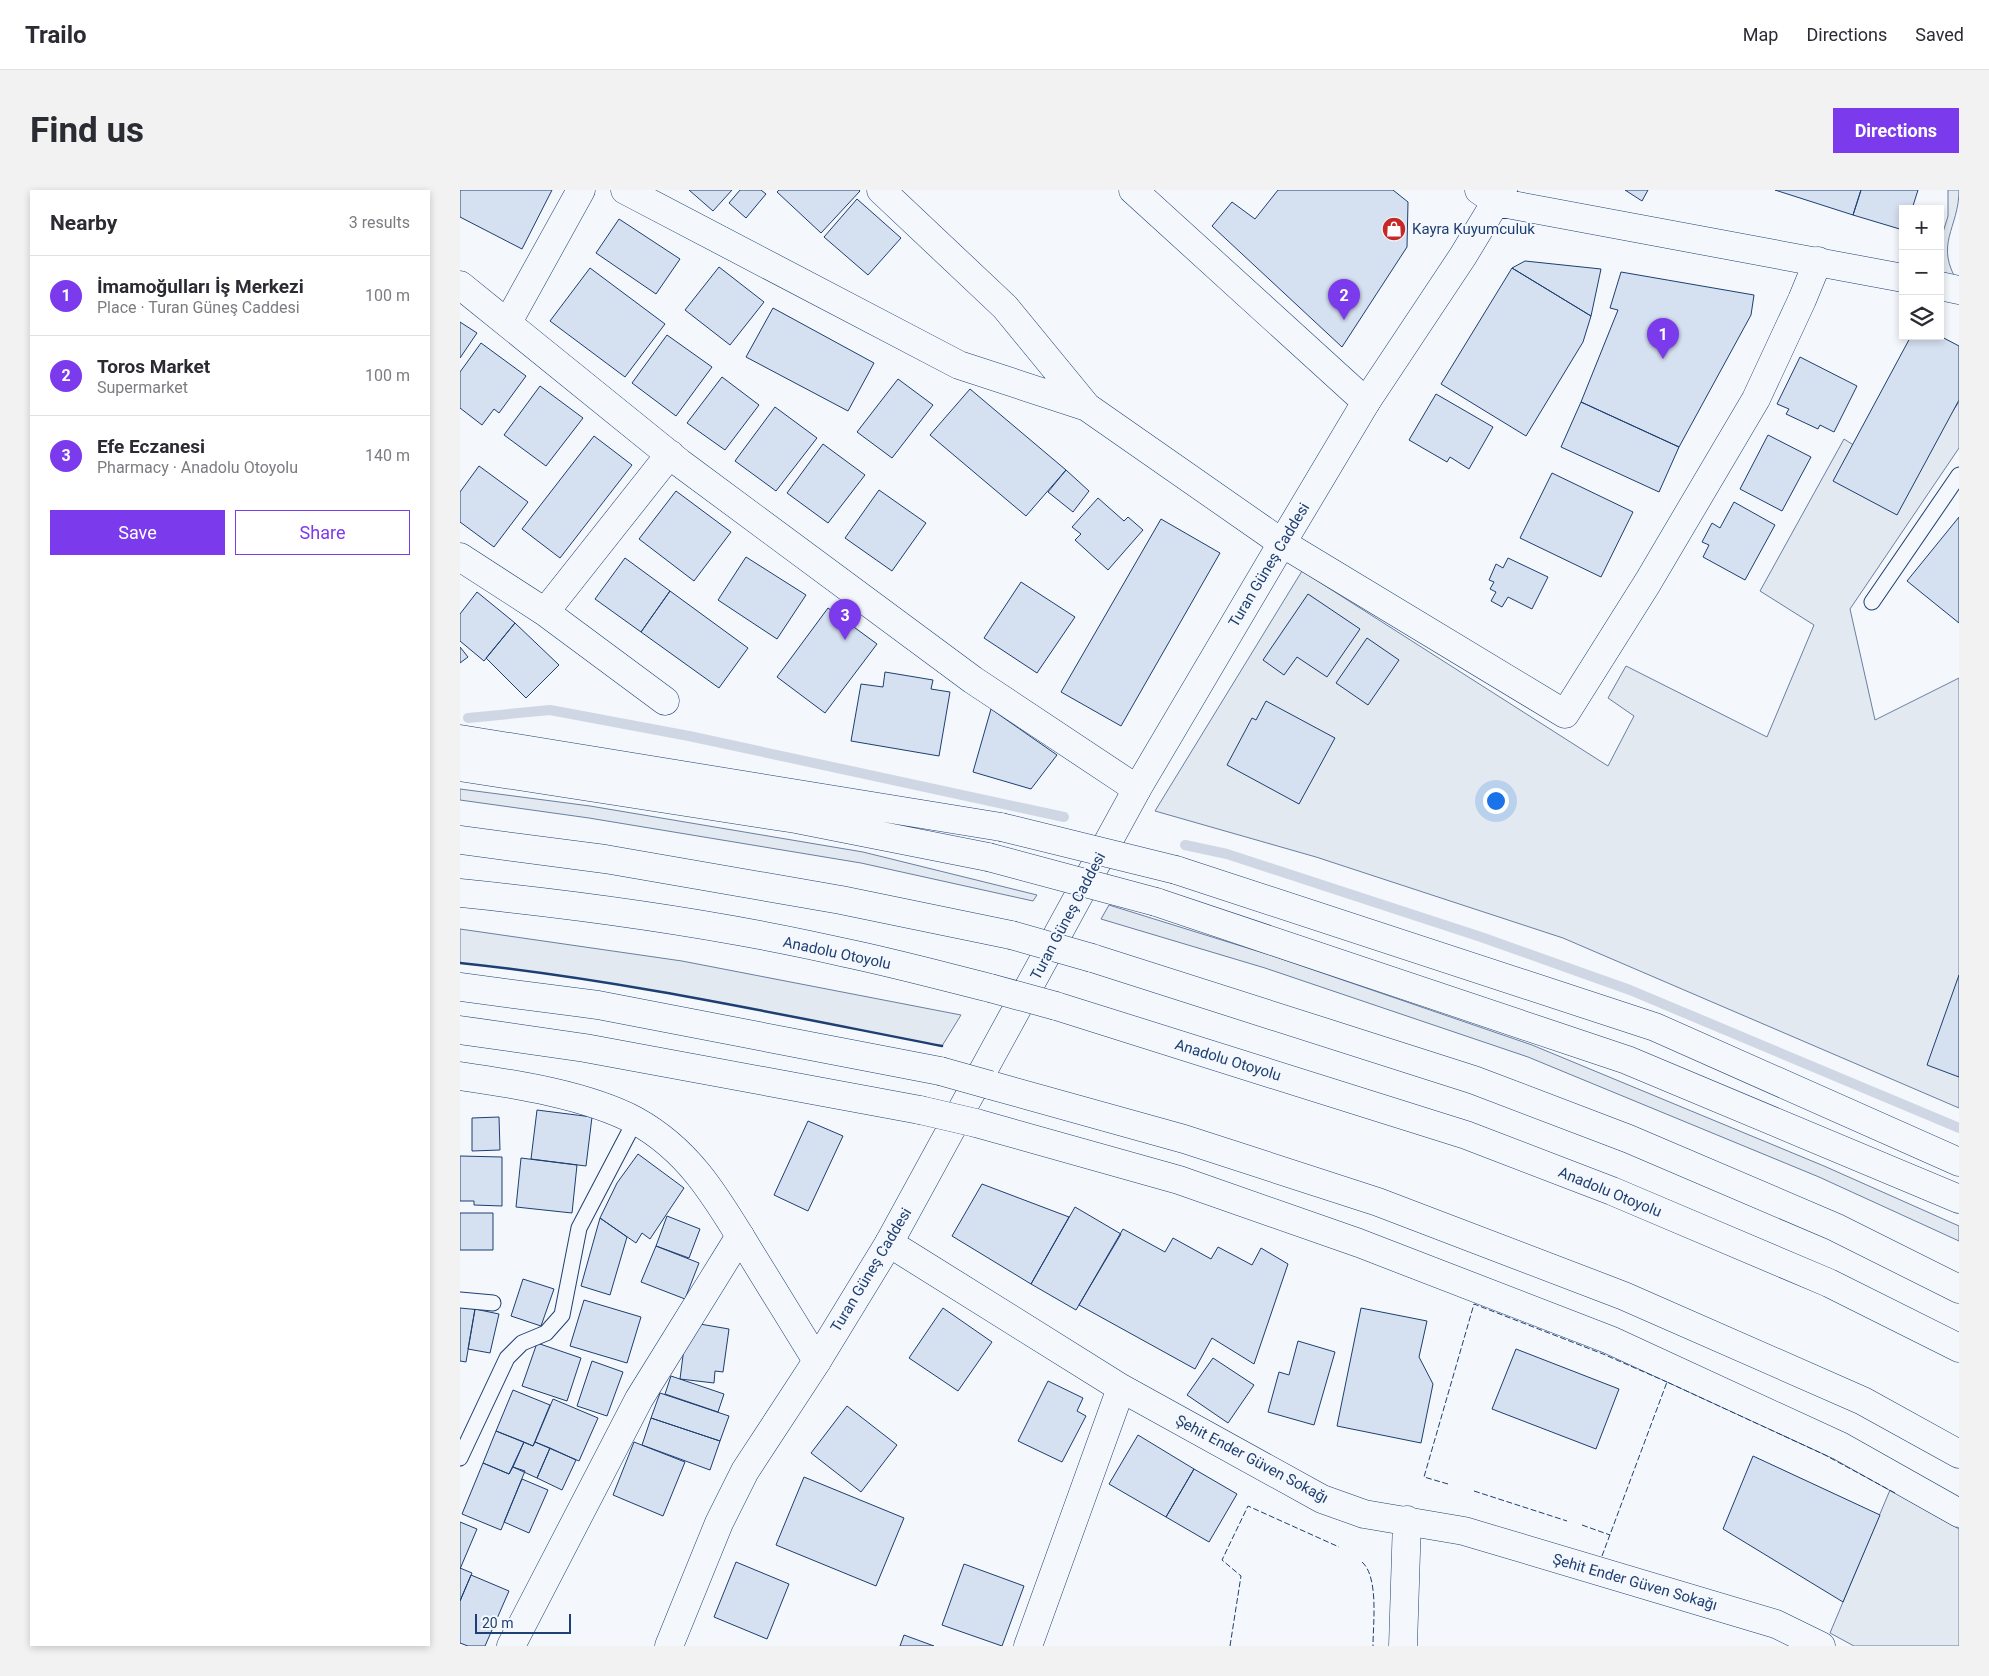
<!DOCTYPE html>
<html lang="en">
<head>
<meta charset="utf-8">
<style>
  :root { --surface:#fff; --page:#f2f2f3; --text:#2b2b33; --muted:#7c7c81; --line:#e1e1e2; --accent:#7c3aed }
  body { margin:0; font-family:Roboto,sans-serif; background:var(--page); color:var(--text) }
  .controls { position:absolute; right:15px; top:15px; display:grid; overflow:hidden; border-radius:0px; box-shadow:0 2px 8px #0003 }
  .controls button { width:45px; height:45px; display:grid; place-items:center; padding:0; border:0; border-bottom:1px solid var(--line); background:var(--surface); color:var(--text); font:25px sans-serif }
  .scale { position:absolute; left:15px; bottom:12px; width:96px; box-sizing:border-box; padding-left:5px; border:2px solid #1d3f73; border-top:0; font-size:14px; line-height:18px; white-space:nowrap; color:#1d3f73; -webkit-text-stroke:4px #f4f7fb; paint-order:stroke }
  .you { position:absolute; left:1035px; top:610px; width:18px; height:18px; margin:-12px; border:4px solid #fff; border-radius:50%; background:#1a73e8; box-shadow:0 0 0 8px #1a73e833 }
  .badge { display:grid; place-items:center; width:32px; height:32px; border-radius:50%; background:var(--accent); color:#fff; font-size:16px; font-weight:700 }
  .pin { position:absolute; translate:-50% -41px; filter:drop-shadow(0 1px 2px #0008) }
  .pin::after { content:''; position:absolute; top:26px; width:18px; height:15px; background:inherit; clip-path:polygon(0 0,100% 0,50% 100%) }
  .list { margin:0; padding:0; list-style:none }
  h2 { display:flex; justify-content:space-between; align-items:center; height:65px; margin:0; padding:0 20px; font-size:21px }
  h2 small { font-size:16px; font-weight:400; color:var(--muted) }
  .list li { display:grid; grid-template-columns:32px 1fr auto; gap:15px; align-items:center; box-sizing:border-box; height:80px; padding:0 20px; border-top:1px solid var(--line) }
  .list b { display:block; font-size:19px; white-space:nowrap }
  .list p { margin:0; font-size:16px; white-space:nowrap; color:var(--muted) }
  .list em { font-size:16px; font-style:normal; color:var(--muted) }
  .actions { display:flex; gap:10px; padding:15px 20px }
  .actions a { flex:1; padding:11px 0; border:1px solid var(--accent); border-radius:0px; text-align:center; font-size:18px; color:var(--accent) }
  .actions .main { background:var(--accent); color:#fff }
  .icon { flex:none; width:28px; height:28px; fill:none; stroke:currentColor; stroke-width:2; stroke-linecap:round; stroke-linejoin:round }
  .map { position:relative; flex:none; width:1499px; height:1456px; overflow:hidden; border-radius:0px }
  header { display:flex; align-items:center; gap:30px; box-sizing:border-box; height:70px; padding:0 25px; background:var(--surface); border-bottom:1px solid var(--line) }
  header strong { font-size:24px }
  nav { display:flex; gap:28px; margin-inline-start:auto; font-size:18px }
  .intro { display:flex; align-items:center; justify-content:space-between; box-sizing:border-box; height:120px; padding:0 30px }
  h1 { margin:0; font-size:35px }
  .button { padding:12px 22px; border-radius:0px; background:var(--accent); color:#fff; font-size:18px; font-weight:700 }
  main { display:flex; gap:30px; padding:0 30px }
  aside { flex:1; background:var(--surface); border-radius:0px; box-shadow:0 2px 8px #0003 }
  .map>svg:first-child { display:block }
</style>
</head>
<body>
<header>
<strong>Trailo</strong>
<nav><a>Map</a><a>Directions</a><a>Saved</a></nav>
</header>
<div class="intro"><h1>Find us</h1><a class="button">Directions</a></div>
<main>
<aside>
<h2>Nearby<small>3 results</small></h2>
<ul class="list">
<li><span class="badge">1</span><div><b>İmamoğulları İş Merkezi</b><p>Place · Turan Güneş Caddesi</p></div><em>100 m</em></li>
<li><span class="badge">2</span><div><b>Toros Market</b><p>Supermarket</p></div><em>100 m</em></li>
<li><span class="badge">3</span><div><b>Efe Eczanesi</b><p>Pharmacy · Anadolu Otoyolu</p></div><em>140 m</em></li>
</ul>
<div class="actions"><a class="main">Save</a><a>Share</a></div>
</aside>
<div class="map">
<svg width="1499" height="1456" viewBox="0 0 1499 1456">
  <rect width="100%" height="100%" fill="#f4f7fb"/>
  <!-- green -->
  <path fill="#e3e9f0" stroke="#687fa3" d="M1488,0H1499C1499,39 1473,54 1499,94L1480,92V52L1488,26Z
    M1499,212V258L1390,419L1415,530L1499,488V918L1103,748L856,667L695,621L842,381L1148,576L1174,526L1148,508L1166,476L1307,547L1354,435L1300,401L1384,249L1446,288Z
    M0,599L130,616L403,662L577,705L573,711L401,673L129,628L0,610Z
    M649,715L810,765L1072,855L1364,976L1499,1036V1051L1359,987L1068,867L805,778L641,729Z
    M0,739L222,771L501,825L482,856C322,825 162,790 0,773Z
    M1430,1300L1499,1339V1456H1394L1370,1443Z"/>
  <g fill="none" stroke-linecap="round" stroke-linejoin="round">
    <!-- stream -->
    <path stroke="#cfd7e4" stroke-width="10" d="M8,528L90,520L229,546L604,627
      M725,655L767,664L1021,747L1170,800L1499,938"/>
  </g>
  <!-- building -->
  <path fill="#d5e0f0" stroke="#1d3f73" d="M0,0H92L62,59L0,27Z
    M229,0H272L253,21Z
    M280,0H301L306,4L286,28L269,13Z
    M319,0H399L400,1L361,43L317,2Z
    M818,0H933L948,12L947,57L882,157L752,36L772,12L795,29Z
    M1165,0H1188L1182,11Z
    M1315,0H1401L1393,25Z
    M1401,0H1458L1452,19H1443V40L1393,25Z
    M397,9L441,48L408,85L364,47Z
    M159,29L220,69L196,104L136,63Z
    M1065,71L1141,79L1131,126L1052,78Z
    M259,77L304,112L270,155L225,120Z
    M130,78L205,134L165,187L90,131Z
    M1052,78L1131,126L1123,152L1066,246L981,194Z
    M1161,82L1294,105L1291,125L1219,257L1121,212L1158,120L1150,118Z
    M313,118L414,173L388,221L286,167Z
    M0,132L17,143L0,168Z
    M207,145L252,177L216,226L172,193Z
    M1451,146H1480L1499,156V210L1437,325L1373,291Z
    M21,153L66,186L39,223L34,219L22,235L0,218V182Z
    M1340,167L1397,196L1374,242L1360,235L1358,239L1326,224L1329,219L1317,214Z
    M262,187L299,215L265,260L227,233Z
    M438,189L473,215L432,268L397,242Z
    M80,196L123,228L86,276L44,245Z
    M510,199L606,280L566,326L470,245Z
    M976,204L1033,237L1009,279L990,267L987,272L949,250Z
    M1121,212L1219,257L1199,302L1101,257Z
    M315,217L357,248L316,301L275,271Z
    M1308,245L1351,267L1322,321L1280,299Z
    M134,246L172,275L100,368L62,339Z
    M363,254L405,285L368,333L327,303Z
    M19,276L68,312L34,357L0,332V302Z
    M606,280L629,301L613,322L588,302Z
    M1092,283L1173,322L1141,387L1060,348Z
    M419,300L466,333L432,381L385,348Z
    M216,301L271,342L234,391L179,349Z
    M638,308L664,331L668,327L683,340L648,380L615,350L621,344L612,337Z
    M1274,312L1315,335L1285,390L1243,367L1249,355L1242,352L1252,333L1260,338Z
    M1499,327V433L1447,391Z
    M701,329L760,363L661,536L601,502Z
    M286,367L346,405L317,449L258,410Z
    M165,368L210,401L181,442L135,409Z
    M1048,368L1088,387L1072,419L1048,407L1042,417L1031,411L1036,402L1030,399L1034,392L1029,390L1036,374L1043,378Z
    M561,392L615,427L577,483L524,448Z
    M210,401L288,458L259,498L181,442Z
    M17,402L55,433L24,471L0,451V424Z
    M848,404L900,439L867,487L837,467L824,485L803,470Z
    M368,418L417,454L365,523L317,487Z
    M55,433L99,475L66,508L26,468Z
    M907,448L939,470L908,515L876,493Z
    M0,457L8,467L0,473Z
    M425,482L473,490L471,499L490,502L479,566L391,551L401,494L423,497Z
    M806,511L875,548L839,614L767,575L792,528L796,530Z
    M531,519L597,565L571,599L513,582Z
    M1499,785V887L1467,875Z
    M77,920L132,927L126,976L71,969Z
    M39,927L40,960L12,961V928Z
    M348,931L383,946L348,1021L314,1005Z
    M178,964L224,998L190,1049L182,1043L176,1053L140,1028L157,993Z
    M0,966L42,967V1016L14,1015V1011H0Z
    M61,968L117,975L112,1023L56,1017Z
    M522,994L609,1027L571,1094L492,1046Z
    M615,1017L661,1044L616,1120L571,1094Z
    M0,1023H33V1060H0Z
    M207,1026L240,1039L229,1068L196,1056Z
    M140,1028L167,1047L150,1105L121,1096Z
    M663,1039L705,1062L713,1048L751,1069L758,1057L792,1075L801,1058L828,1074L794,1174L752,1148L735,1179L619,1115Z
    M196,1056L239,1073L225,1109L181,1092Z
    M63,1089L94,1099L81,1136L51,1126Z
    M124,1110L181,1127L167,1173L110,1156Z
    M0,1117L15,1119L6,1172L0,1171Z
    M483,1118L532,1152L498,1201L449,1168Z
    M901,1118L967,1131L959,1167L973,1194L961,1253L877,1236Z
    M15,1119L39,1124L30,1163L8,1159Z
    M234,1133L269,1139L263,1182L255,1181L254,1193L220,1189L225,1150Z
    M838,1151L875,1162L854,1235L808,1222L819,1182L829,1185Z
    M77,1153L121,1168L107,1211L62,1196Z
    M1056,1159L1159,1199L1136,1259L1032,1219Z
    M753,1168L794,1195L768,1233L727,1205Z
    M132,1171L163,1182L147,1226L117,1216Z
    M211,1186L264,1204L258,1222L205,1204Z
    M588,1191L623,1208L617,1221L626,1226L602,1272L558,1251Z
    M53,1200L90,1215L73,1256L36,1241Z
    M200,1203L269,1226L260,1251L191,1228Z
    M93,1209L138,1228L119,1271L75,1252Z
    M387,1216L437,1255L401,1302L351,1263Z
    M191,1228L260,1251L250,1280L182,1255Z
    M36,1241L64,1252L49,1284L23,1273Z
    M678,1245L734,1279L706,1327L649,1294Z
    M64,1252L73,1256L75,1252L90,1258L77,1288L53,1277Z
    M174,1252L225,1272L203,1326L153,1305Z
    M90,1258L116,1270L102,1300L77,1288Z
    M1293,1266L1420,1325L1383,1412L1263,1339Z
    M23,1273L49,1284L53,1277L65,1281L41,1340L2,1324Z
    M734,1279L777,1304L749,1352L706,1327Z
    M344,1287L444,1328L416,1396L316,1355Z
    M62,1289L88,1300L69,1343L44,1332Z
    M0,1332L17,1339L0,1379Z
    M276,1372L329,1394L307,1449L254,1427Z
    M504,1374L564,1396L542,1456L482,1435Z
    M0,1378L12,1383L0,1411Z
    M11,1385L49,1401L25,1456H8L0,1453V1411Z
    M444,1445L474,1456H440Z"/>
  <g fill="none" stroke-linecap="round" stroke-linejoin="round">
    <!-- service casing -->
    <g stroke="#1d3f73" stroke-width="17">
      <path id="service" d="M1412,412L1499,285
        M0,1110L33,1113
        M0,1268L47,1168L62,1153L86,1143L102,1125L119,1038L175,931"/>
    </g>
    <!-- minor casing -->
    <g stroke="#1d3f73" stroke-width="29">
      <path id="minor" d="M165,0L499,175L627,217
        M421,0L545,117L627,217L822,353L1105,524L1188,392L1296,209L1342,110L1358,71
        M673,0L906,212
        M0,95L220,273L513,490L677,599
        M48,132L121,0
        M0,367L85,422L210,264
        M85,422L205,511
        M429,1053L661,1198L862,1309L904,1324L1004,1341L1316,1434L1361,1456
        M51,1456L179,1209L280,1046
        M568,1456L661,1198
        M943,1456L947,1330"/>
    </g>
    <!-- tertiary casing -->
    <g stroke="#1d3f73" stroke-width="29">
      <path id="tertiary" d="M1019,0L1036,12
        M0,549L541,637
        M0,577L336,629L528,667
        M716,680L1195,837L1499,972
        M696,712L1167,870L1499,1009
        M0,886C55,894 127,905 176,931C232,962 259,1012 291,1064C313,1100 335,1135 357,1171"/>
    </g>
    <!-- primary casing -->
    <g stroke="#1d3f73" stroke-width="29">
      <path id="primary" d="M1036,12L1443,88
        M1480,96L1499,100
        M0,797L138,815L480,881
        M0,840L125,858L460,920
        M530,895L724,949L918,1012L1164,1106L1403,1211L1499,1264
        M516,933L719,990L899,1053L1150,1150L1380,1256L1499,1323
        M209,1456L259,1333L285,1281L357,1171L429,1053L677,599L822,353L906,212L1003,66L1043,0"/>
    </g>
    <!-- motorway casing -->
    <g stroke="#1d3f73" stroke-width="29">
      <path id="motorway" d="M0,650L145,669L381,710L551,745
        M0,703C129,716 260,734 386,763C434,773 482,786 530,798
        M632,768L1014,890L1169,949L1375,1037L1499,1099
        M596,816L1006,945L1152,1001L1369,1093L1499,1158"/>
    </g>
    <!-- service -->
    <use href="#service" stroke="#f4f7fb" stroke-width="15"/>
    <!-- minor -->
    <use href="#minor" stroke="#f4f7fb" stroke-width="28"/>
    <!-- tertiary -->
    <use href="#tertiary" stroke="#f4f7fb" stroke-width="28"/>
    <!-- primary -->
    <use href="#primary" stroke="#f4f7fb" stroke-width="28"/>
    <!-- motorway -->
    <use href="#motorway" stroke="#f4f7fb" stroke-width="28"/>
    <!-- tertiary-bridge casing -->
    <g stroke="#1d3f73" stroke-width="29" stroke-linecap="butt">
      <path id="tertiary-bridge" d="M541,637L716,680
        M528,667L696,712"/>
    </g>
    <!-- primary-bridge casing -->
    <g stroke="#1d3f73" stroke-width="29" stroke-linecap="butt">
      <path id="primary-bridge" d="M480,881L530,895
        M460,920L516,933"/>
    </g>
    <!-- motorway-bridge casing -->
    <g stroke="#1d3f73" stroke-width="29" stroke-linecap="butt">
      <path id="motorway-bridge" d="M551,745L632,768
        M530,798L596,816"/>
    </g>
    <!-- tertiary-bridge -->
    <use href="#tertiary-bridge" stroke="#f4f7fb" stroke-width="28"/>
    <!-- primary-bridge -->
    <use href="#primary-bridge" stroke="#f4f7fb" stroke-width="28"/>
    <!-- motorway-bridge -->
    <use href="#motorway-bridge" stroke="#f4f7fb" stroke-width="28"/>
    <!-- fence -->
    <path stroke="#1d3f73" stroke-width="1" stroke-dasharray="6 2.5" stroke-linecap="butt" d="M988,1294L964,1287L1014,1114L1143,1164L1207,1192
      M1014,1301L1107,1331
      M1122,1335L1150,1345
      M1142,1366L1207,1192L1365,1265L1435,1303
      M902,1372C919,1387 913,1434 913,1456
      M770,1456L781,1386L762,1370L788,1316L879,1357"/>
    <!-- wall -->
    <path stroke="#1d3f73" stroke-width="2.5" d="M0,773C162,790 322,825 482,856"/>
  </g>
  <!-- icons -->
  <defs>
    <g id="shop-disc" transform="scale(1.25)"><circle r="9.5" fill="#c62828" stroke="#f4f7fb"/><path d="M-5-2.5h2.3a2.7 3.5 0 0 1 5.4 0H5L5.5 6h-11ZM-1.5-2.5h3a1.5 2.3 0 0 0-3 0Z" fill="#fff"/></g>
  </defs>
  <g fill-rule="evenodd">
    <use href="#shop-disc" x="934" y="39"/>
  </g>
  <g text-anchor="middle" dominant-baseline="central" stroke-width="4" stroke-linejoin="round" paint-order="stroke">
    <!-- poi labels -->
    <g font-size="15" fill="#1d3f73" stroke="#f4f7fb" text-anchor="start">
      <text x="952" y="39">Kayra Kuyumculuk</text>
    </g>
    <!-- street labels -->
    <g font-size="15" fill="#1d3f73" stroke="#f4f7fb">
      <text transform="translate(809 375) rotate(-59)">Turan Güneş Caddesi</text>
      <text transform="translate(608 726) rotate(-62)">Turan Güneş Caddesi</text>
      <text transform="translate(377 763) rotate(12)">Anadolu Otoyolu</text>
      <text transform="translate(768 870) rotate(17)">Anadolu Otoyolu</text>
      <text transform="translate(1150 1002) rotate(22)">Anadolu Otoyolu</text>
      <text transform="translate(411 1080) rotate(-59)">Turan Güneş Caddesi</text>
      <text transform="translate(792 1269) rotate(28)">Şehit Ender Güven Sokağı</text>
      <text transform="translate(1175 1392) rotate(16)">Şehit Ender Güven Sokağı</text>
    </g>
  </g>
</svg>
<div class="controls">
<button>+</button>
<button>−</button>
<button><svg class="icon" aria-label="layers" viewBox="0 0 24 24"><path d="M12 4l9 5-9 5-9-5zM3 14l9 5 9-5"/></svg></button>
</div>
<div class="scale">20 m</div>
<div class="you"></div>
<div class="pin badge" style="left:1203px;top:169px">1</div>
<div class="pin badge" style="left:884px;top:130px">2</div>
<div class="pin badge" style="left:385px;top:450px">3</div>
</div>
</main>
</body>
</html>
